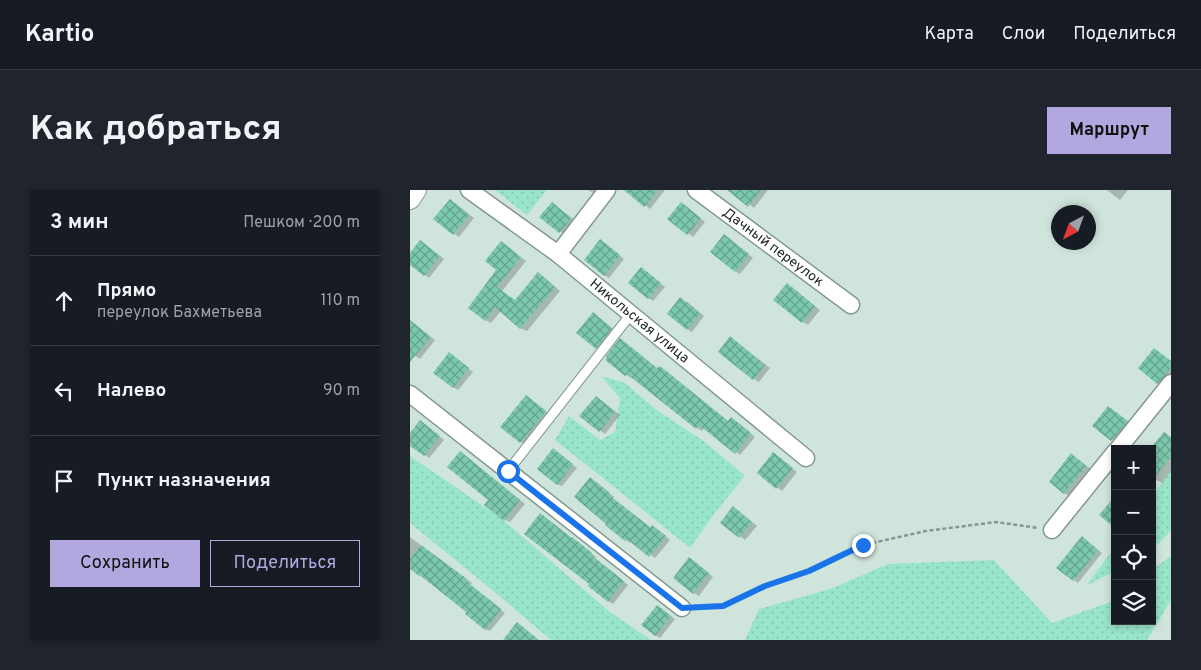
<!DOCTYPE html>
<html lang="ru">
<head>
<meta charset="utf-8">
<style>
  :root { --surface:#171b24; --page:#20242c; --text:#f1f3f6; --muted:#9ea1a6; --line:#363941; --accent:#b3a7df }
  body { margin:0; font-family:Overpass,sans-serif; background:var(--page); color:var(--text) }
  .controls { position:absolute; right:15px; bottom:15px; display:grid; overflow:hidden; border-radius:0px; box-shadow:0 2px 8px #0003 }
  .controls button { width:45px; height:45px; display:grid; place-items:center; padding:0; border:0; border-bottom:1px solid var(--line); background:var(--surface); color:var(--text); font:25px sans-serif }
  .compass { position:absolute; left:641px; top:15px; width:45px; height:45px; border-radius:50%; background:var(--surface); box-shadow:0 2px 8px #0003; rotate:221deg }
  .stop { position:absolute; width:15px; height:15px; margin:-11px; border:4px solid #1a73e8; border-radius:50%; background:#fff }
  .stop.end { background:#1a73e8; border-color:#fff; box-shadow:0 1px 5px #0008 }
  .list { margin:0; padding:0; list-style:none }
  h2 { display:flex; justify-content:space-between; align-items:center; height:65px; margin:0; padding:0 20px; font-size:21px }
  h2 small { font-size:16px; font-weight:400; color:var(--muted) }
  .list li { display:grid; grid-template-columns:32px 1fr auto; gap:15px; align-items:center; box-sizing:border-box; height:90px; padding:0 20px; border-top:1px solid var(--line) }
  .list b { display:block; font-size:19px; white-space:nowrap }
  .list p { margin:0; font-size:16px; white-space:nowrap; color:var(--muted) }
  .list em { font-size:16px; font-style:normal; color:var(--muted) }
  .actions { display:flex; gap:10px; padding:15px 20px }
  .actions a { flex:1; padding:11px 0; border:1px solid var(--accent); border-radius:0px; text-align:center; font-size:18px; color:var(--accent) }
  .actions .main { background:var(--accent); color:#111 }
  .icon { flex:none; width:28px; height:28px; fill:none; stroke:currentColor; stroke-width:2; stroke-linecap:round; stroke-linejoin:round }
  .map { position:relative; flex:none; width:761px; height:450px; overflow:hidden; border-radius:0px }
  header { display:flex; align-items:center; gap:30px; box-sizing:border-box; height:70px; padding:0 25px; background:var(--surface); border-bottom:1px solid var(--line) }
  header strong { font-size:24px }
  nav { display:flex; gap:28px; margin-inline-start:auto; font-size:18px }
  .intro { display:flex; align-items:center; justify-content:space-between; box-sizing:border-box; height:120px; padding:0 30px }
  h1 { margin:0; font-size:35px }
  .button { padding:12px 22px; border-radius:0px; background:var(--accent); color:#111; font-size:18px; font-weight:700 }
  main { display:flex; gap:30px; padding:0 30px }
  aside { flex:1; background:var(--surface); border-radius:0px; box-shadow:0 2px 8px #0003 }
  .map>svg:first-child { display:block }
</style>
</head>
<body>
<header>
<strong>Kartio</strong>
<nav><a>Карта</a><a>Слои</a><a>Поделиться</a></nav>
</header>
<div class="intro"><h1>Как добраться</h1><a class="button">Маршрут</a></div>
<main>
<aside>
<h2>3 мин<small>Пешком · 200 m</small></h2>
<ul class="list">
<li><svg class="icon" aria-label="ahead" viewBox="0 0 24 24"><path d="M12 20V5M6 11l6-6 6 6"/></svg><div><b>Прямо</b><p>переулок Бахметьева</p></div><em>110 m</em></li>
<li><svg class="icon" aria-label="left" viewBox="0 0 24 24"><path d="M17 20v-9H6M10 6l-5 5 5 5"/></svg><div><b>Налево</b></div><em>90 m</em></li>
<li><svg class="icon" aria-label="arrive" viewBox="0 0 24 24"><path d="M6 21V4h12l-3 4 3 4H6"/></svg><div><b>Пункт назначения</b></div></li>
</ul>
<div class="actions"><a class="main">Сохранить</a><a>Поделиться</a></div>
</aside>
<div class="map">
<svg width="761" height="450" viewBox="0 0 761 450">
  <defs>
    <pattern id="grass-dots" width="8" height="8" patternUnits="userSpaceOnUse" patternTransform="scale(1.25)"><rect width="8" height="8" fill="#99e5c9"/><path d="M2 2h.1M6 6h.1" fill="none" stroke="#84c5ad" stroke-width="1.8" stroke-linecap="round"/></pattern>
    <pattern id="building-cross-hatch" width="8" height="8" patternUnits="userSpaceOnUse" patternTransform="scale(1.25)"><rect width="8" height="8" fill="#7bc8ad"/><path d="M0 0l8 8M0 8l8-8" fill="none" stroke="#64a38d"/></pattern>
  </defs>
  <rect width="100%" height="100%" fill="#cfe5dc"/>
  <!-- grass -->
  <path fill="url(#grass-dots)" d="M85,0H137L117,25Z
    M191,186L215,193L248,221L295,252L335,286L307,320L280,358L203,296L145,250L159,226L190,250L205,242L210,208Z
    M0,266L92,329L200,422L241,450H141L81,399L0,333Z
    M761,281V341L742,360V306Z
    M705,357V381L676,396Z
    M761,366V410L737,450H335L349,419L423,398L478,374L584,370L642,433L700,412L705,408V431H742V380Z"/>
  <!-- shadow -->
  <path fill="#0003" d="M178,0H188L185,4Z
    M224,0H255L240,19L221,4Z
    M321,0H358L344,18Z
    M697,0H718L710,10Z
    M45,13L64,28L49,47L25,29Z
    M142,13L166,31L155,45L131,27Z
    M276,17L295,32L283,47L259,29Z
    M319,49L343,68L330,84L325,81Z
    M11,51L34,69L19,88L0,73V65Z
    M91,52L116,71L92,101L105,111L128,84L134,87L150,101L117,141L110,138L91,121L81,133L75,130L88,80Z
    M195,54L214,69L199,88L194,85Z
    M236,82L255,97L243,111L238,108Z
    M382,98L410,120L398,135L393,132Z
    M276,111L294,126L282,142L277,139Z
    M188,127L206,142L192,160L187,158Z
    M0,131L25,150L10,169L0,162Z
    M325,151L360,178L349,192L344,189Z
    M44,167L63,182L48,200L43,197Z
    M197,170L255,180L319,232H327L345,247L330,265L295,237L292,241L287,238L223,186L221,188L216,185Z
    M761,172V186L753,196L730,178Z
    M121,210L140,225L116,254L111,252Z
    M191,210L210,225L195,244L171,226Z
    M699,217L722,235L707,253L684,236Z
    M15,235L34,250L19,268L0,254V245Z
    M761,247V281L752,293L742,287Z
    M148,263L167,278L152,296L147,294Z
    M662,265L681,279L659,306L654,303Z
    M55,266L115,314L100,332L95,330L80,309Z
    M368,267L387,282L372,301L348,283Z
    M181,289L204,307L203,309L240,338L247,339L260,350L245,368L222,351L220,353L216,350Z
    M328,321L347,336L335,350L311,332Z
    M0,347L62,393L60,395L95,423L80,441L75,439L58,422L0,378Z
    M162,349L168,352L186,367L185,368L218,395L203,414L198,411L181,394Z
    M677,351L692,363L668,393L664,390Z
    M285,372L303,387L289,406L284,403Z
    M248,416L265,429L250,448L245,445Z"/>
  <!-- building -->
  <path fill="url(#building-cross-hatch)" d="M214,0H248L234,17Z
    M317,0H351L338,17Z
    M40,9L59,25L43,45L23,29Z
    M142,12L161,28L149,43L129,27Z
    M271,12L291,28L277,45L257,29Z
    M314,44L339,64L325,82L300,62Z
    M190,49L210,65L194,86L174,70Z
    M10,50L30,66L14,86L0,75V63Z
    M91,51L111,67L87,97L105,110L128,82L145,97L110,139L85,117L75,131L58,118L86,80L75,71Z
    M231,77L251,93L238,109L218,93Z
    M377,93L405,116L392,133L363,110Z
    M270,107L290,123L277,140L257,124Z
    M183,122L202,138L186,159L166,143Z
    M0,130L21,147L0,172Z
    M320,146L355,175L343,190L308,162Z
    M210,148L247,178L250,176L318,231L321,227L341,243L325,264L289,235L286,239L217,184L215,186L195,170L197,168L196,166Z
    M744,158L761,171V178L747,194L728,178Z
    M39,162L59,178L43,198L23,183Z
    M116,205L136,221L110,253L90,237Z
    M186,206L205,222L189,242L169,226Z
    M698,216L718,231L701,251L682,236Z
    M10,230L30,246L14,266L0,256V243Z
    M754,242L761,247V267L742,290V256Z
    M143,258L163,274L147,295L127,279Z
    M50,261L110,310L94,331L74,315L78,310L37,277Z
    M363,262L383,278L366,299L347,283Z
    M661,263L676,276L654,304L639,292Z
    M180,287L200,303L199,305L240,337L242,335L256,346L239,367L217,349L215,351L195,335L196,334L164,307Z
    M705,306V338L689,325Z
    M323,316L342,332L329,348L310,333Z
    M130,323L162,348V347L182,363L181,365L214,391L198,412L178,396L179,394L114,344Z
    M672,346L688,360L663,391L646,378Z
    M11,355L57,389L56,391L91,419L75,440L55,424L56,422L10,385L9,386L0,379V368Z
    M279,367L299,383L283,404L263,388Z
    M247,415L261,426L245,446L231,435Z
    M107,432L129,450H93Z"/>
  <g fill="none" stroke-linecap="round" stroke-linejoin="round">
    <!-- service casing -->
    <g stroke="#849991" stroke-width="11">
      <path id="service" d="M98,281L221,124"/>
    </g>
    <!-- minor casing -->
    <g stroke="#849991" stroke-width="19">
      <g id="minor">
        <path id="s1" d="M59,0L148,64L396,268"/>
        <path id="s2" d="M286,0L441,115"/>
        <path d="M148,64L197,0"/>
        <path d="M0,204L272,418"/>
        <path d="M708,259L761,193"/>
        <path d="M642,340L705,262"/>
      </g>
    </g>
    <!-- tertiary casing -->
    <g stroke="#849991" stroke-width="22">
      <path id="tertiary" d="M0,9L6,0"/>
    </g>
    <!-- path -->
    <path stroke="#85968f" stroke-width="2.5" stroke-dasharray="4 2.5" stroke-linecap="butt" d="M287,417L313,416L355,396L399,381L453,355L516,341L586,332L628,338"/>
    <!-- service -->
    <use href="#service" stroke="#fff" stroke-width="9"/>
    <!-- minor -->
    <use href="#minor" stroke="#fff" stroke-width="16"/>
    <!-- tertiary -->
    <use href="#tertiary" stroke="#fff" stroke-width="20"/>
  </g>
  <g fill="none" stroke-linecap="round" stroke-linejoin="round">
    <!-- route -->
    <path stroke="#1a73e8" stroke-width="6" d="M98,281L272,418L313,416L355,396L399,381L453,355"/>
  </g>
  <g text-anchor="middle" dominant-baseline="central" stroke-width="4.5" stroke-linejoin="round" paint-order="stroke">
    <!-- street labels -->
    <g font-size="14" fill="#222b27" stroke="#fff">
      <text stroke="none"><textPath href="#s2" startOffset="96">Дачный переулок</textPath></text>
      <text stroke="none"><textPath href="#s1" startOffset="215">Никольская улица</textPath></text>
    </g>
  </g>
</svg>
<div class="controls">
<button>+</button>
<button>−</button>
<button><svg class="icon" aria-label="locate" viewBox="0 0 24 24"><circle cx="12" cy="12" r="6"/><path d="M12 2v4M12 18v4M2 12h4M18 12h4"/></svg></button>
<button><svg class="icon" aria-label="layers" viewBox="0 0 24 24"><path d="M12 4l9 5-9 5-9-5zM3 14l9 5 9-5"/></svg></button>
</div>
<svg class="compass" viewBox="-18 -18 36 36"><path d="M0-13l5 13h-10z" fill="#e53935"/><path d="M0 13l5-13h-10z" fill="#9ea1a6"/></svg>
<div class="stop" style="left:98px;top:281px"></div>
<div class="stop end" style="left:453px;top:355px"></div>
</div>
</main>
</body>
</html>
